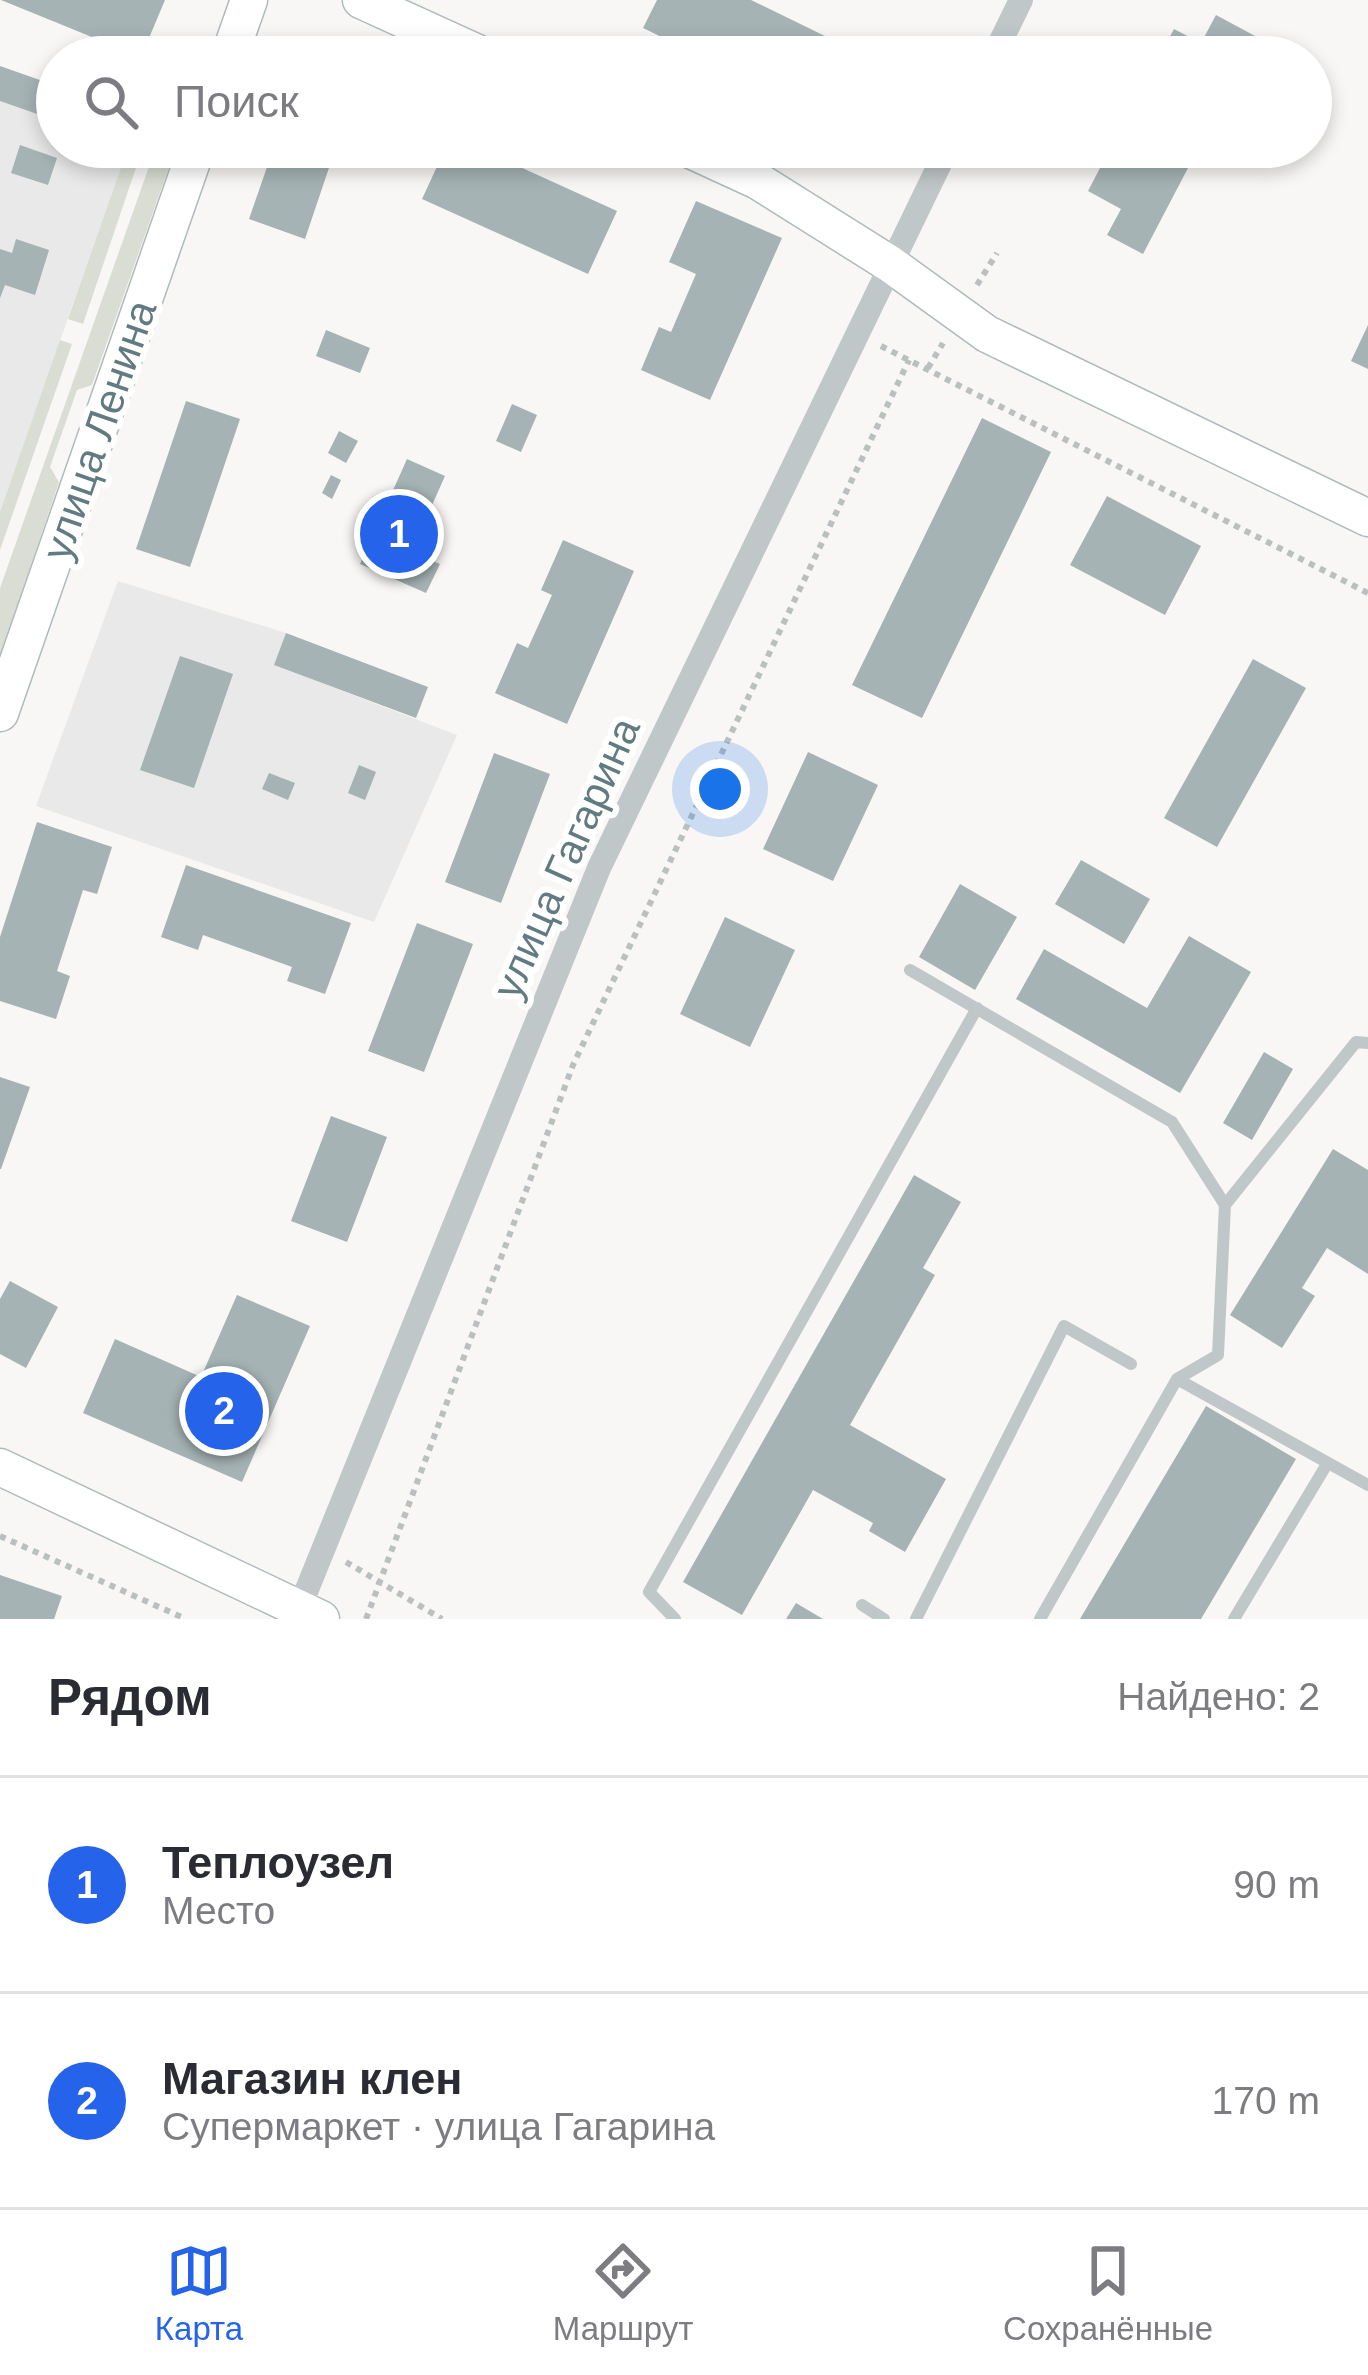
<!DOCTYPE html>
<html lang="ru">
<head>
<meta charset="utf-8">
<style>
  :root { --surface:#fff; --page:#f7f7f7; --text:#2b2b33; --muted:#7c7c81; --line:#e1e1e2; --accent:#2563eb }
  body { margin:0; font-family:Helvetica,sans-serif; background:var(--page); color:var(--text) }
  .you { position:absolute; left:720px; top:789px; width:42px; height:42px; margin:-30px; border:9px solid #fff; border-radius:50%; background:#1a73e8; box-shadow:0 0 0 18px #1a73e833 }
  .badge { display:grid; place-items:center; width:78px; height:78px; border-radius:50%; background:var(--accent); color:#fff; font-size:39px; font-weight:700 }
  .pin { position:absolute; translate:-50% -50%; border:6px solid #fff; box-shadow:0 3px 12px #0006 }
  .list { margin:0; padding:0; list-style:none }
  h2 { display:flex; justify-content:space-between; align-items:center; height:156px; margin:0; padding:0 48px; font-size:51px }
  h2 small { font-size:39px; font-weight:400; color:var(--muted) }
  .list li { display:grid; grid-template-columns:78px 1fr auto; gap:36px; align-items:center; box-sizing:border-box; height:216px; padding:0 48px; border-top:3px solid var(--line) }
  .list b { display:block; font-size:45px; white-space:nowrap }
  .list p { margin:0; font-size:39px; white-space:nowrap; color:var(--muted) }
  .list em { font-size:39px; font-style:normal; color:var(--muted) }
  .icon { flex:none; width:66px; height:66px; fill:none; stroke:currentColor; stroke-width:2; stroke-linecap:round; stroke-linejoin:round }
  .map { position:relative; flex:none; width:1368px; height:1619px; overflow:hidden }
  .search { position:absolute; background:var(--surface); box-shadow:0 6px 18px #0003; left:36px; right:36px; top:36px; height:132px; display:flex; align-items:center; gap:30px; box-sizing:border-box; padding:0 42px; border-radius:66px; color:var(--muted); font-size:45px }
  .sheet { height:588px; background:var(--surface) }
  nav { display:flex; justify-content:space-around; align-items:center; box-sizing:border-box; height:168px; border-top:3px solid var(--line); background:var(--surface); font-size:33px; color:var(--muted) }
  nav a { display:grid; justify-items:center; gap:6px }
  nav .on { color:var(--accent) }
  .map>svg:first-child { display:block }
</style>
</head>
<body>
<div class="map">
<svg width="1368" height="1619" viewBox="0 0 1368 1619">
  <rect width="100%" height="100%" fill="#f8f7f5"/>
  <!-- built -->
  <path fill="#e8e9e8" d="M0,101L57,121V147H128L0,512Z
    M118,581L286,633L275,665L457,735L374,922L36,806Z"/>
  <!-- green -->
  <path fill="#d9ddd3" d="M128,147H143L83,324L68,319Z
    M156,147H176L92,385L77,390L50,467L59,482L0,657V588Z
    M60,340L72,344L0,550V512Z"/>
  <!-- building -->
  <path fill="#a5b3b4" d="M1,0H165L141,57Z
    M657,0H751L827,37L817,57H703L643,28Z
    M1216,15L1257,37L1247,57H1159L1174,29L1201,43Z
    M0,66L57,86V121L0,101Z
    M20,145L57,158L48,185L11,173Z
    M274,147H336L305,239L249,219Z
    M446,147H476L617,211L588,274L422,199Z
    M1111,147H1199L1143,254L1107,235L1121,209L1088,191Z
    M696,201L782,238L710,400L641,370L659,327L671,332L696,274L669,262Z
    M16,239L49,250L35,295L5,285L0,298V249L12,253Z
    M1368,325V369L1351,361Z
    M326,330L370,348L360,373L316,356Z
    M186,401L240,419L190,567L136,549Z
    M512,404L537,415L521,452L496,441Z
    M982,418L1051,452L922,718L852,685Z
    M339,431L358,441L346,463L328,453Z
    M407,459L445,476L429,512L435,514L417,554L440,564L426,593L360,564Z
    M331,475L341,480L332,499L322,493Z
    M1107,496L1201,546L1165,615L1070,565Z
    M563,540L634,571L567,724L495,693L517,643L528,648L552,595L541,590Z
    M286,633L428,687L416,718L274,665Z
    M180,656L233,674L194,788L140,770Z
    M1253,659L1306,688L1217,847L1164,818Z
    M808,752L878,785L833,881L763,849Z
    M494,753L550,774L501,903L445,882Z
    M359,765L376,772L365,800L348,793Z
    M269,773L295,783L288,800L262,789Z
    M37,822L112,847L97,894L83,890L57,971L70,976L56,1019L0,1001V937Z
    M1081,860L1150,899L1124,944L1055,904Z
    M186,865L351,923L325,994L287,981L292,967L203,935L198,950L161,937Z
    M960,884L1017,917L975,990L919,957Z
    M725,917L795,950L750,1047L680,1014Z
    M417,923L473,944L424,1072L368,1051Z
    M1189,936L1251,972L1180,1093L1016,999L1044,949L1147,1008Z
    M1264,1052L1293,1069L1252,1140L1223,1123Z
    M0,1077L30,1087L1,1169H0Z
    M331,1116L387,1137L347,1242L291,1221Z
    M1333,1149L1368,1170V1274L1327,1248L1302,1288L1315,1296L1282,1348L1230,1315Z
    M914,1175L961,1202L923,1268L935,1275L850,1425L946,1479L905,1552L869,1531L873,1523L813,1490L742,1615L683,1582Z
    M10,1281L58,1307L26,1368L0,1354V1299Z
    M237,1295L310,1326L242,1482L83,1413L115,1339L201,1377Z
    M1206,1406L1296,1459L1201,1619H1080Z
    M0,1575L62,1596L54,1619H0Z
    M796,1603L823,1619H786Z"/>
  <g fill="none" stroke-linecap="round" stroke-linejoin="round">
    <!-- secondary casing -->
    <g stroke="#b0babc" stroke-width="39">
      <path id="secondary" d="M361,0L486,57
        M229,57L249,0
        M684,147L758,181L890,264L987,334L1368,518
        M0,713L197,147
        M0,1467L321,1619"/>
    </g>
    <!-- path -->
    <path stroke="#babfc0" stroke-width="6" stroke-dasharray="6 6" stroke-linecap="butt" d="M977,285L997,253
      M881,346L1368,593
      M928,368L943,343
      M0,1536L186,1619
      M346,1562L442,1619
      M366,1619L573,1065L909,360"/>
    <!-- lane -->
    <path stroke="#c0c7c9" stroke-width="12" d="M910,970L1172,1122L1225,1205L1218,1355L1177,1379L1368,1485
      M1225,1205L1356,1042L1368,1043
      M862,1605L884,1619
      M675,1619L649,1592L977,1008
      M916,1619L1064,1326L1131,1364
      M1040,1619L1177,1379
      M1234,1619L1327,1464"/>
    <!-- street -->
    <path stroke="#c0c7c9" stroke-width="24" d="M993,57L1021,0
      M295,1619L599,868L948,147"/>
    <!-- secondary -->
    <use href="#secondary" stroke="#fff" stroke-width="36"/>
  </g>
  <g text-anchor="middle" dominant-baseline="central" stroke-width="12" stroke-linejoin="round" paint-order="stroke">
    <!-- street labels -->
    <g font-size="42" fill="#627b80" stroke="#fff">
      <text transform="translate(99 430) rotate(-71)">улица Ленина</text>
      <text transform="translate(566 858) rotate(-66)">улица Гагарина</text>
    </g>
  </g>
</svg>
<div class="you"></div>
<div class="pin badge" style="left:399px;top:534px">1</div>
<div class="pin badge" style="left:224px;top:1411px">2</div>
<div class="search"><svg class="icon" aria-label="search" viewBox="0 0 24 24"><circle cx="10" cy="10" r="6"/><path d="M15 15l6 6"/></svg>Поиск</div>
</div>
<section class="sheet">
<h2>Рядом<small>Найдено: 2</small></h2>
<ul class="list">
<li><span class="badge">1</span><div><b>Теплоузел</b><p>Место</p></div><em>90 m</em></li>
<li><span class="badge">2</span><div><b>Магазин клен</b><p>Супермаркет · улица Гагарина</p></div><em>170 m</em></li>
</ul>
</section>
<nav>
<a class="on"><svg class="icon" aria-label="map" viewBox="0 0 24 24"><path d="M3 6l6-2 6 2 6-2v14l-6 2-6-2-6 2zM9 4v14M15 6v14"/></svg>Карта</a>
<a><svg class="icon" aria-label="directions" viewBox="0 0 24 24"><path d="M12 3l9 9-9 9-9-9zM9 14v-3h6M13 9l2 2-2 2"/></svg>Маршрут</a>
<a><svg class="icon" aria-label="saved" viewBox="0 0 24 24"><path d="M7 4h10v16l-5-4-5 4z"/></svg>Сохранённые</a>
</nav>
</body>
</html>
